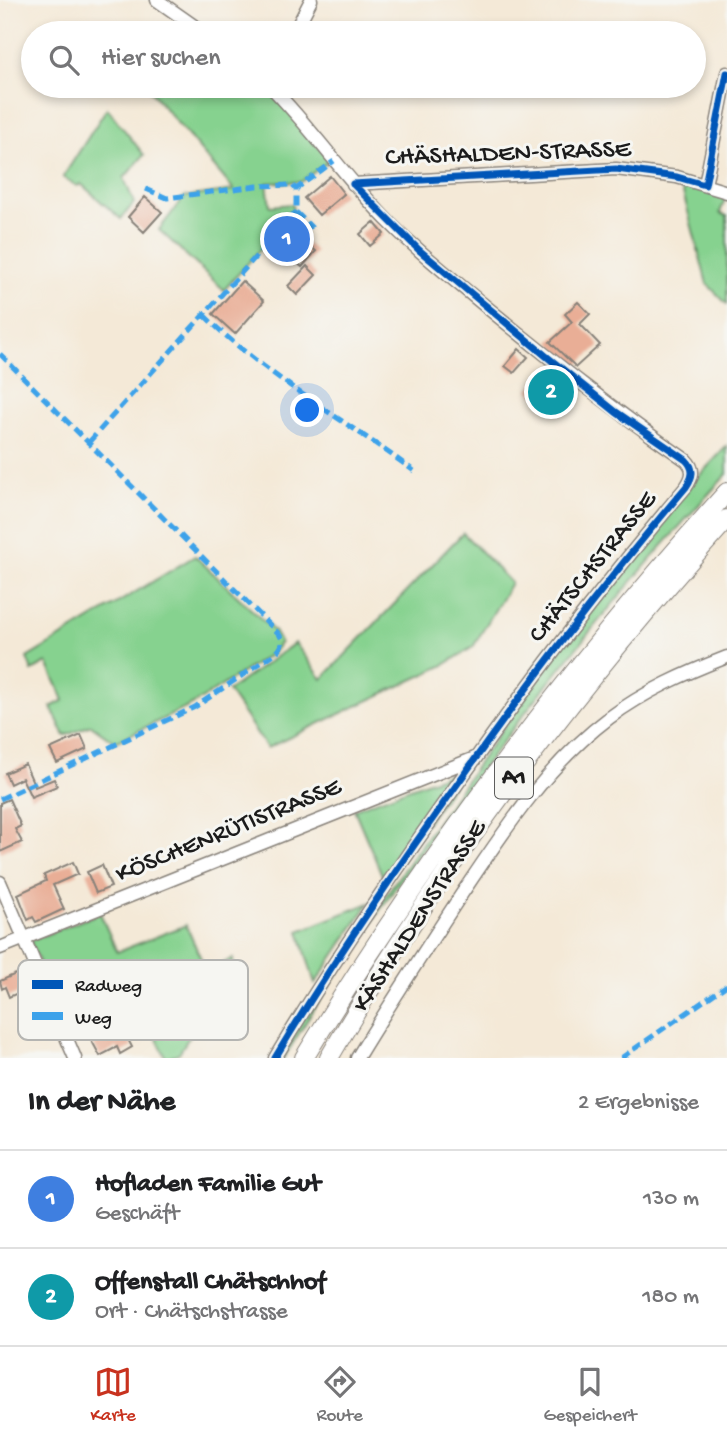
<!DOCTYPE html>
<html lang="de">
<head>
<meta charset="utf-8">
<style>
  :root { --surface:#fff; --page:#f6f6f6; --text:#202124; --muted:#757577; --line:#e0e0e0; --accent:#c8321e }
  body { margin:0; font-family:"Gochi Hand",sans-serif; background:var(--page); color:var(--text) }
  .you { position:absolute; left:308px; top:411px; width:24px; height:24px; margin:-18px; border:5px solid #fff; border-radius:50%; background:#1a73e8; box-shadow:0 0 0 10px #1a73e833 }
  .badge { display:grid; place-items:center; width:46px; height:46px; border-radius:50%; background:var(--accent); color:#fff; font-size:23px; font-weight:700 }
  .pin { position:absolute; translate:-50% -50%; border:4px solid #fff; box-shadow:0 2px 7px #0006 }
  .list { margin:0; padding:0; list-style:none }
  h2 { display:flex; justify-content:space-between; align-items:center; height:91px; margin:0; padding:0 28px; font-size:30px }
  h2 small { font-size:23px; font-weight:400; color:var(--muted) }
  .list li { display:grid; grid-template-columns:46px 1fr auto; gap:21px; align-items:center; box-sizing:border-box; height:98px; padding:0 28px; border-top:2px solid var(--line) }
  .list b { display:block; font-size:26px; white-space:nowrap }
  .list p { margin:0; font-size:23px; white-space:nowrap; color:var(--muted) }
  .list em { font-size:23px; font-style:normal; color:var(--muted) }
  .icon { flex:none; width:38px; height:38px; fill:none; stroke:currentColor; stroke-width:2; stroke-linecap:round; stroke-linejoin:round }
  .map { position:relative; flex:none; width:727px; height:1058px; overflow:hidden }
  .search { position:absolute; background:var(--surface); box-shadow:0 4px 10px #0003; left:21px; right:21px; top:21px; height:77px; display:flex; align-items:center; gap:18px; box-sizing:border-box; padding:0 24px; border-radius:38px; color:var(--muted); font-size:26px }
  .sheet { height:287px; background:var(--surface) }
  nav { display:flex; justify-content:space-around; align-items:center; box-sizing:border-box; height:98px; border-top:2px solid var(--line); background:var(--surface); font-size:19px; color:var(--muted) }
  nav a { display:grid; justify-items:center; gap:4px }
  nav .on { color:var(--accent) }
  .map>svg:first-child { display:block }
</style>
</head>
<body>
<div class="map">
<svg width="727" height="1058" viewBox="0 0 727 1058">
  <rect width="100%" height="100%" fill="#f6f6f2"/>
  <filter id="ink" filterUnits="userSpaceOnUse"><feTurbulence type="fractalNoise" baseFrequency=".0143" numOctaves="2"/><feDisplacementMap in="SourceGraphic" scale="14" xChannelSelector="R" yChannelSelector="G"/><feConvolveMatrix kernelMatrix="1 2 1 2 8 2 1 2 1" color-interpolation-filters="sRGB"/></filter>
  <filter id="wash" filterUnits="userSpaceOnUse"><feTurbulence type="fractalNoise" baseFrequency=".00686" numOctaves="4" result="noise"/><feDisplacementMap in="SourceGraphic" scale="28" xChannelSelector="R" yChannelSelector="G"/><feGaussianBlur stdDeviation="1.57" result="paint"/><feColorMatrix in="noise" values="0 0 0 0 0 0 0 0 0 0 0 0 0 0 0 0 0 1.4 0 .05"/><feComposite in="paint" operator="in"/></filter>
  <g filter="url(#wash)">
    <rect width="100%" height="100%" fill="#f4e9d7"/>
    <!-- green -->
    <path fill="#86d28f" stroke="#517756" stroke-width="2" d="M146,86H266L330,160L301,182L267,183L270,206L292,204L293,213L224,290L159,230L184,197L234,190Z
      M107,108L144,155L124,178L134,203L121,219L81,184L77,186L63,177Z
      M680,181L726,196L720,213L727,216V304L707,284Z
      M727,446V474C626,583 532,700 444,820C388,897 333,976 284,1058H278L320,989L554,655L697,478Z
      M463,533L511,583L473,647L442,666L267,748L228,691L295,643L322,679Z
      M195,556L274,631L280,642L274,652L192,705L115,742L91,725L65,736L51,707L64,700L47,663L32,671L27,658Z
      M466,767L385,882L354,809Z
      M369,903L315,984L299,931Z
      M100,913L117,952L186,925L206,970L233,959L232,969L179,1053L166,1058L134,991L111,1001L103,986L59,1008L30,941Z"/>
    <g id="blocks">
      <!-- building -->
      <path fill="#e9ae96" d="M330,176L344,194L319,215L304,198Z
        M145,197L162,212L144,232L128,217Z
        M374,222L384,234L370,246L360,234Z
        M290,229L316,251L302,267L276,245Z
        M307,266L316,275L297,295L288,286Z
        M242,281L264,301L235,334L213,314Z
        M578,302L590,314L580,324L600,345L576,367L550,342L572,322L565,314Z
        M519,349L528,357L514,373L505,366Z
        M548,370L574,395L557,413L528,390Z
        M81,735L87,749L57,763L50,749Z
        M25,764L35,787L54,779L57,786L31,797L22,778L10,784L5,773Z
        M9,799L21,826L15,829L22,842L0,852V803Z
        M73,862L78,874L53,885L64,909L36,922L33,917L28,920L18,894L46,881L44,875Z
        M102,865L111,887L96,893L87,872Z
        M20,972L27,989L9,997L5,987L2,989L0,981Z
        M87,997L95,1013L100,1010L104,1017L111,1013L113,1018L134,1006L139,1016L121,1026L132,1047L120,1054L117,1047L100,1056L81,1021L83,1019L75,1004Z"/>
    </g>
  </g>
  <g filter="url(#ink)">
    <use href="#blocks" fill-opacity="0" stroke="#88827a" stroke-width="2"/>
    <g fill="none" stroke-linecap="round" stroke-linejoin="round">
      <!-- minor casing -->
      <g stroke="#88827a" stroke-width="15">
        <path id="minor" d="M157,0L204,33
          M294,33L311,0
          M270,86C314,130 348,182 392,225C421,254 453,279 484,305C550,359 616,412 686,460C695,469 693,477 686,487C607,580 533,677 463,776C397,868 333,961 275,1058
          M353,184L616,169L677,177L727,192
          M705,185L727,73
          M0,882L75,1058
          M0,948L475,758
          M357,1058C391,1002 427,947 463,892C505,829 548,764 609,718C645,691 686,673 727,657"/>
      </g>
      <!-- highway casing -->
      <g stroke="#88827a" stroke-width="20">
        <path id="highway" d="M304,1058C426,856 569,668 727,492
          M329,1058C441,864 578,685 727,519"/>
      </g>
      <!-- minor -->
      <use href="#minor" stroke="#fff" stroke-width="12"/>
      <!-- highway -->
      <use href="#highway" stroke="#fff" stroke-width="18"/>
      <!-- quiet -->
      <path stroke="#3da2ea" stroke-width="5" stroke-dasharray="10 5" stroke-linecap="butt" d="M146,189L167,198L257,186L292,185L296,189
        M296,212L312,228
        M204,315C266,377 344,419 414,471
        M0,354L279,634C284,642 283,645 277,652L195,707L0,799
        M89,442L296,212V189L334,161
        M621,1058L727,985"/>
      <!-- cycleway casing -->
      <g stroke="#f6f6f2" stroke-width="11">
        <path id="cycleway" d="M353,184L616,169L677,177L705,185L727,73
          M275,1058C333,961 397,868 463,776C533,677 607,580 686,487C693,477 695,469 686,460L616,412L546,356L419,250L353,184"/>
      </g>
      <!-- cycleway -->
      <use href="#cycleway" stroke="#0057b8" stroke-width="7"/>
    </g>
  </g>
  <g text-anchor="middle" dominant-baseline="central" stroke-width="6" stroke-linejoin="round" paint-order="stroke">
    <!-- shield labels -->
    <rect fill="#f6f6f2" stroke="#5d5d5c" stroke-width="2" x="495" y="757.5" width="38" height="41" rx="5"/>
    <g font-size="24" font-weight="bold" fill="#1c1c1c">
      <text x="514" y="778">A1</text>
    </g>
    <!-- street labels -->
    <g font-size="26" fill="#1c1c1c" stroke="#f6f6f2">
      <text transform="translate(508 155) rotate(-2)">CHÄSHALDEN-STRASSE</text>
      <text transform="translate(594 568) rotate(-51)">CHÄTSCHSTRASSE</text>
      <text transform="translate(229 832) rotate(-22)">KÖSCHENRÜTISTRASSE</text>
      <text transform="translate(421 917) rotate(-57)">KÄSHALDENSTRASSE</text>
    </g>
  </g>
  <!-- legend -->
  <rect x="18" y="960" width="230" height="80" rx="10" fill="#f6f6f2" stroke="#b5b5b2" stroke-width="2"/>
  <rect x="32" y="980" width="31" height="9" fill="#0057b8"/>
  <rect x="32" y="1012" width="31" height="8" fill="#3da2ea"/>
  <g font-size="19" fill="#1c1c1c">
    <text x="75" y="991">Radweg</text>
    <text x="75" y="1023">Weg</text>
  </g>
</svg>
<div class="you"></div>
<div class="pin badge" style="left:287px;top:239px;background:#3f7fe0">1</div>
<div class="pin badge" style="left:551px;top:392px;background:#0f9aa8">2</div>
<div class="search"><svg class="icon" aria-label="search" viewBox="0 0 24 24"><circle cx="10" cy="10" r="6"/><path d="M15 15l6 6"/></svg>Hier suchen</div>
</div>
<section class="sheet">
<h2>In der Nähe<small>2 Ergebnisse</small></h2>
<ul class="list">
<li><span class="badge" style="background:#3f7fe0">1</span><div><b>Hofladen Familie Gut</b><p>Geschäft</p></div><em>130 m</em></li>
<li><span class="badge" style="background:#0f9aa8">2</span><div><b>Offenstall Chätschhof</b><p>Ort · Chätschstrasse</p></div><em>180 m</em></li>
</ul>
</section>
<nav>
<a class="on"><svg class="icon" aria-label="map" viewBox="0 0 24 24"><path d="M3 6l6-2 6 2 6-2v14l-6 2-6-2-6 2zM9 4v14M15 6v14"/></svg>Karte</a>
<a><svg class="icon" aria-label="directions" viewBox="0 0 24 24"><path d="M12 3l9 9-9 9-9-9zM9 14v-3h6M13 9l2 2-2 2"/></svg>Route</a>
<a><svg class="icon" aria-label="saved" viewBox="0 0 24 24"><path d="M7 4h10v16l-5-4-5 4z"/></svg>Gespeichert</a>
</nav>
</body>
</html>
